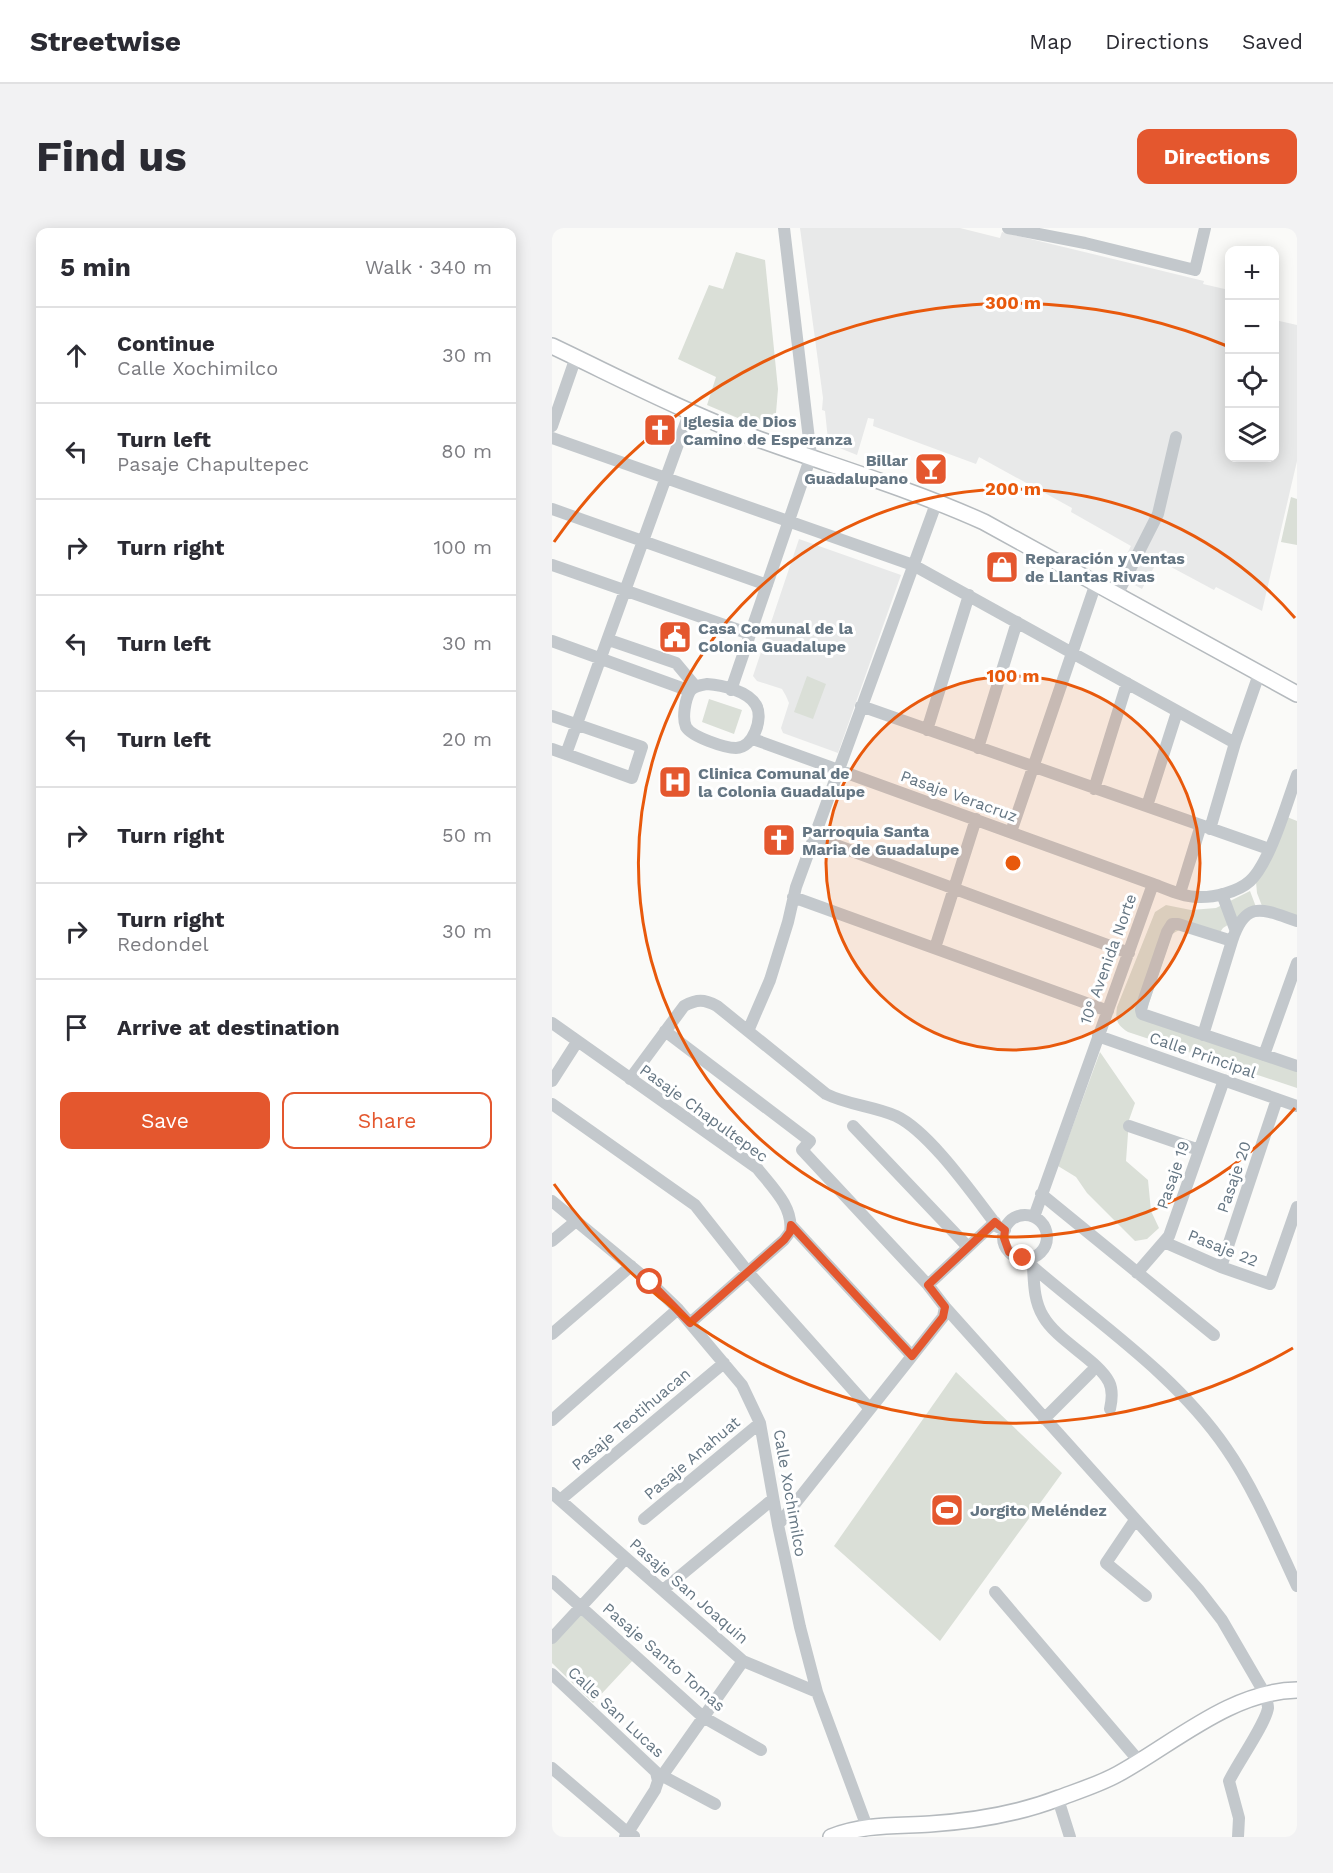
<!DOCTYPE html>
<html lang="en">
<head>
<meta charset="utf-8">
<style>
  :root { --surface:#fff; --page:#f2f2f3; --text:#2b2b33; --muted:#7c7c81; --line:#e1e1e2; --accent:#e4572e }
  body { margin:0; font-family:"Work Sans",sans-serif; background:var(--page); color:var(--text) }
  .controls { position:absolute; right:18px; top:18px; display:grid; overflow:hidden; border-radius:12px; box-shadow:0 3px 15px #0003 }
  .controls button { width:54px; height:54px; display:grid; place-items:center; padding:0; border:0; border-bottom:2px solid var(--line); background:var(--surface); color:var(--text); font:30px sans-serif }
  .stop { position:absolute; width:18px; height:18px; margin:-14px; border:4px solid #e4572e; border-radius:50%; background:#fff }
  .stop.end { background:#e4572e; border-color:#fff; box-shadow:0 2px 6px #0008 }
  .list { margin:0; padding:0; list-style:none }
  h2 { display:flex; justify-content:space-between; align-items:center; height:78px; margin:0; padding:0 24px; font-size:26px }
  h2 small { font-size:20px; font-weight:400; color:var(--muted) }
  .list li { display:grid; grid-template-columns:39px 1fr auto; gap:18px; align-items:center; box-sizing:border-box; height:96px; padding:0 24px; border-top:2px solid var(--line) }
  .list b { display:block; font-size:22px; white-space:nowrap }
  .list p { margin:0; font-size:20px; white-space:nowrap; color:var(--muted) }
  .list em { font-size:20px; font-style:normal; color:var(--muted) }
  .actions { display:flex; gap:12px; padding:18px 24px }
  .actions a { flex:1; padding:14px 0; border:2px solid var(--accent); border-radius:12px; text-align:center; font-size:21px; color:var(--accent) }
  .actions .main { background:var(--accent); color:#fff }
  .icon { flex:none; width:33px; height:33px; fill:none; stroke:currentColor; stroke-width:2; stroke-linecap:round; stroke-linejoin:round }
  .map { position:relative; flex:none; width:745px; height:1609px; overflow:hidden; border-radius:12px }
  header { display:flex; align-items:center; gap:36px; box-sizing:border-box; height:84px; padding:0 30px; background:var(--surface); border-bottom:2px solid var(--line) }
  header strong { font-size:28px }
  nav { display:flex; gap:33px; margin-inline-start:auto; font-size:21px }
  .intro { display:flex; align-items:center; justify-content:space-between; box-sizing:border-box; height:144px; padding:0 36px }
  h1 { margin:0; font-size:42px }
  .button { padding:15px 27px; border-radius:12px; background:var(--accent); color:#fff; font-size:21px; font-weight:700 }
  main { display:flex; gap:36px; padding:0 36px }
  aside { flex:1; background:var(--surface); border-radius:12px; box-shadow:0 3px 15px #0003 }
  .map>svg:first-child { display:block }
</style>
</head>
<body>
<header>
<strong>Streetwise</strong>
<nav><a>Map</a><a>Directions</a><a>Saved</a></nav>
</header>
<div class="intro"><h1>Find us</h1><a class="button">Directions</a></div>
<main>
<aside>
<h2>5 min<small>Walk · 340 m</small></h2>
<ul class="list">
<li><svg class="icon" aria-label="ahead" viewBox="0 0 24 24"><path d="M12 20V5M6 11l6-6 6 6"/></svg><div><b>Continue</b><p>Calle Xochimilco</p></div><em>30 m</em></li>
<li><svg class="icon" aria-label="left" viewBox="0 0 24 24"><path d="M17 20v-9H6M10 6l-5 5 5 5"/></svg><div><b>Turn left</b><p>Pasaje Chapultepec</p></div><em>80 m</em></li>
<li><svg class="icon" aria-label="right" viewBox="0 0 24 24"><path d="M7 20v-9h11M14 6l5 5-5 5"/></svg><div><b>Turn right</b></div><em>100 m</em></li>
<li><svg class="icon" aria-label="left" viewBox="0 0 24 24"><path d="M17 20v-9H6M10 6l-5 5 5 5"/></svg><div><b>Turn left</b></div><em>30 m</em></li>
<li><svg class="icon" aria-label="left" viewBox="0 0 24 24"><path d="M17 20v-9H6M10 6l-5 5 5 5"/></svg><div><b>Turn left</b></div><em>20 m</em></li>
<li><svg class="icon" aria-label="right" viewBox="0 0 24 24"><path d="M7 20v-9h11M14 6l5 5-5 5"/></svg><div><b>Turn right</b></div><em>50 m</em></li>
<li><svg class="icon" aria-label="right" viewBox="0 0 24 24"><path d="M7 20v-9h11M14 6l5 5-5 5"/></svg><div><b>Turn right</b><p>Redondel</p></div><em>30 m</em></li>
<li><svg class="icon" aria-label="arrive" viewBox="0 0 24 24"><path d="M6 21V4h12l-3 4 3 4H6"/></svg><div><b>Arrive at destination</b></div></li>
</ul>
<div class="actions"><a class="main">Save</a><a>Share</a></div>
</aside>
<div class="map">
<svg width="745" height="1609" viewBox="0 0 745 1609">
  <rect width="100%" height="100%" fill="#fafaf8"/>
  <!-- built -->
  <path fill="#e8e9e9" d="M248,0H408L448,10L450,4L652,53L651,56L677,62L678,230H722L723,92L745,97V233L710,383L664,359L662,362L606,332L590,361L564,347L579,318L519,284L520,280L427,229L424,236L321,198L322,191L316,190L305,227L280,217L276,212L273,183L270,182L271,170Z
    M247,311L349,347L286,525L231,505L229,500L237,475L234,468L230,461L205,453L201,448Z"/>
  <!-- green -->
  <path fill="#dadfd7" d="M184,24L213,32L226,161L223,197L209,192L207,199L155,177L164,149L126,131L157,57L171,61Z
    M739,269L745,271V317L729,314Z
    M255,448L274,456L261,491L242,484Z
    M157,471L190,482L182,506L150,494Z
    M735,589L745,593V690L710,678L705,665L704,654Z
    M698,663L704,679L671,700L664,710L631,700L620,706L594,784L745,835V860L576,804C565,797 563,792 565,779L603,684L614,677L639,682L664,680Z
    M548,824L583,875L577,892L574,933L596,952L599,983L607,1000L595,1011L583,1013L535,965L524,949L506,938Z
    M404,1144L510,1245L388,1413L282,1318Z
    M30,1382L83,1430L41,1475L0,1435V1414Z"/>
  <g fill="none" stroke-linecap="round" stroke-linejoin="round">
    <!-- major casing -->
    <g stroke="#b5babe" stroke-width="18">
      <path id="major" d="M0,118C59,146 118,177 179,201C263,233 350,257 432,294L745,466
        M279,1609C311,1596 344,1598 378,1596C422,1593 466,1586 507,1570C526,1563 548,1556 566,1546C621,1516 679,1463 745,1462"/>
    </g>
    <!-- minor -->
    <path stroke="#c3c8cc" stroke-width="12" d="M456,0L533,15L643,42L653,0
      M0,198L24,129
      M0,210L361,337L683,515
      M0,281L215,357
      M0,337L198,406
      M565,367L606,286L624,209
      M0,413L138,463
      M60,413L124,435L144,459
      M155,456C170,457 196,463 204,477C212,490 201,520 184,520C173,520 140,509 134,499C130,490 133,472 138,463C142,458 149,457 155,456Z
      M179,462L259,228L232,0
      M309,478L717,621
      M0,488L90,519L80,550L0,521
      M375,502L417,367
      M201,511L601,656C615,661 631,669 645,669C661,670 686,664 698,653C718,635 735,574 745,547
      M426,520L465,394
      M14,526L138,183
      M542,561L575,455
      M595,578L625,484
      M658,601L683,515L707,446
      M459,604L544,355
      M262,609L577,725
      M628,665L649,597
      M670,666L683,701
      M241,669L556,783
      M680,713L626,696H620L615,704L591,774L589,782L590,786L745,838
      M383,720L424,591
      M0,795L205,940C220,959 242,979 238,1004L232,1012L138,1095
      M113,803L258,913L250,922L376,1057L393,1079L646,1361L670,1392L713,1466C714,1470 716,1476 716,1480C714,1495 685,1536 677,1553L687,1590L686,1609
      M196,803L218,752L236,694L244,659L385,273
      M651,807L680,713C694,670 712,682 745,693
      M546,808L745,878
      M712,827L745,735
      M78,851L132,778C145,771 152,771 165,778L274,866C296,877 321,878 344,888C378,904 422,968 446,999L453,1002
      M0,853L25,814
      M0,876L143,977L196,1044L318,1181
      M301,898L416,1019
      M577,898L647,922
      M489,966L662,1107
      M0,973L98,1054L126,1081L190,1157L208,1195L226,1297L248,1399L265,1464L315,1599
      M451 1009a22 22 0 1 1 44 0a22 22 0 1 1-44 0Z
      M482,989L601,656
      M239,997L360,1128
      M0,1013L24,993
      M612,1014L669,1039L718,1056L745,979
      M477,1031L481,1039C547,1096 624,1147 674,1220C702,1260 724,1313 745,1358
      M481,1039C482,1056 482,1073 491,1088C505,1113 546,1132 557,1154C561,1162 560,1172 558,1181
      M669,1039L725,871
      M585,1045L617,1008L672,852
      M376,1057L443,994
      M0,1106L79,1038
      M492,1191L539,1144
      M0,1192L126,1081
      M0,1265L191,1433L265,1464
      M8,1272L172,1135
      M92,1291L208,1195
      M583,1292L554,1335L594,1368
      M226,1297L391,1089L393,1079
      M0,1353L151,1489L209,1522
      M111,1362L221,1271
      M443,1364L587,1533
      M0,1410L74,1330
      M0,1446L104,1544L106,1553L103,1562L73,1609
      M0,1540L76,1605L82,1608
      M105,1545L163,1576
      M110,1548L191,1433
      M506,1571L518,1609"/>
    <!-- major -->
    <use href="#major" stroke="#fff" stroke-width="15"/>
  </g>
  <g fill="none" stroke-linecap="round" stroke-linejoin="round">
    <!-- route -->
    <path stroke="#e4572e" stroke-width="8" d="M98,1054L138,1095L232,1012L238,1004L239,997L360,1128L391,1089L393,1079L376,1057L443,994L453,1002L452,1010L457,1024L471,1030"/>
  </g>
  <!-- distance rings -->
  <circle cx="461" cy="635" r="187" fill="#e8590c" fill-opacity=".12"/>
  <g fill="none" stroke="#e8590c" stroke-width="3">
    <circle cx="461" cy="635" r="187"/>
    <path d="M743 880A374 374 0 1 1 743 390"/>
    <path d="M741 1120A560 560 0 0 1 2 956M2 314A560 560 0 0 1 675 118"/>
  </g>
  <!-- icons -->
  <defs>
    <g id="church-square" transform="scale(1.725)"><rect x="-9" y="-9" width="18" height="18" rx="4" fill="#e4572e" stroke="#fff"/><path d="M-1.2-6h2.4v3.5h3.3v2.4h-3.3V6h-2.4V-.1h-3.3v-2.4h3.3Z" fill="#fff"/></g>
    <g id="bar-square" transform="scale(1.725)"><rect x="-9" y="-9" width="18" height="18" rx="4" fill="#e4572e" stroke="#fff"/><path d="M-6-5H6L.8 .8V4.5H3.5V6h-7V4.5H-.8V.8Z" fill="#fff"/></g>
    <g id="shop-square" transform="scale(1.725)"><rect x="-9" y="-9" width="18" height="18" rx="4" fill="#e4572e" stroke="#fff"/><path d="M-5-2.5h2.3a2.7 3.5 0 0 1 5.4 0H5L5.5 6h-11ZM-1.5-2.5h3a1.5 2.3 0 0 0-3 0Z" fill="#fff"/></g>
    <g id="civic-square" transform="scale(1.725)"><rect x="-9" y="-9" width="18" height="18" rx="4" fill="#e4572e" stroke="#fff"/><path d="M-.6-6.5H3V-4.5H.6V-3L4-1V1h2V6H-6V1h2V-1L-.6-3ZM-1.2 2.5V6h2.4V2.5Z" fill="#fff"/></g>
    <g id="hospital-square" transform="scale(1.725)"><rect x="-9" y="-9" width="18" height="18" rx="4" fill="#e4572e" stroke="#fff"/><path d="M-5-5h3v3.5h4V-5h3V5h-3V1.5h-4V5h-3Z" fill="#fff"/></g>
    <g id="stadium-square" transform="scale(1.725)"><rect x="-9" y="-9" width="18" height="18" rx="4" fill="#e4572e" stroke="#fff"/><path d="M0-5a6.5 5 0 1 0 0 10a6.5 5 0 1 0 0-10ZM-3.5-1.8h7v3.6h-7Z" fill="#fff"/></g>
  </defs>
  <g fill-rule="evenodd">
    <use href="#church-square" x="108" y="202"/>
    <use href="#bar-square" x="379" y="241"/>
    <use href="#shop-square" x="450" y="339"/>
    <use href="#civic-square" x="123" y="409"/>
    <use href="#hospital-square" x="123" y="554"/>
    <use href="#church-square" x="227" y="612"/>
    <use href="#stadium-square" x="395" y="1282"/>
  </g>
  <g text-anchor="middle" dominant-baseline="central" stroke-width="6" stroke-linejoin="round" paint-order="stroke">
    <!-- poi labels -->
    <g font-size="16" font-weight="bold" fill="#657683" stroke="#fff" text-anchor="start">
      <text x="131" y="193">Iglesia de Dios<tspan x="131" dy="18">Camino de Esperanza</tspan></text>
      <text x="356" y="232" text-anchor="end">Billar<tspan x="356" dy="18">Guadalupano</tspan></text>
      <text x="473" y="330">Reparación y Ventas<tspan x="473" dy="18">de Llantas Rivas</tspan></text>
      <text x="146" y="400">Casa Comunal de la<tspan x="146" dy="18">Colonia Guadalupe</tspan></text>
      <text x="146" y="545">Clinica Comunal de<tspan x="146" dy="18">la Colonia Guadalupe</tspan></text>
      <text x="250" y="603">Parroquia Santa<tspan x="250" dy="18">Maria de Guadalupe</tspan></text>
      <text x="418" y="1282">Jorgito Meléndez</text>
    </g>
    <!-- street labels -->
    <g font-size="16" fill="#657683" stroke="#fff">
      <text transform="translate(407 568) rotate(20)">Pasaje Veracruz</text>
      <text transform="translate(556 731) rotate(-70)">10° Avenida Norte</text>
      <text transform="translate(651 827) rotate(19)">Calle Principal</text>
      <text transform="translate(152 885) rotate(36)">Pasaje Chapultepec</text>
      <text transform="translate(621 947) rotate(-71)">Pasaje 19</text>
      <text transform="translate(682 949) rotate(-71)">Pasaje 20</text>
      <text transform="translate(671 1020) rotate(22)">Pasaje 22</text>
      <text transform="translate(79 1191) rotate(-40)">Pasaje Teotihuacan</text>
      <text transform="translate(140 1230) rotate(-40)">Pasaje Anahuat</text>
      <text transform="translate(238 1265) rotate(80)">Calle Xochimilco</text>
      <text transform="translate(137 1363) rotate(41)">Pasaje San Joaquin</text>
      <text transform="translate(112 1429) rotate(41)">Pasaje Santo Tomas</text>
      <text transform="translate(64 1484) rotate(43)">Calle San Lucas</text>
    </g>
  </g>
  <circle cx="461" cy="635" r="9" fill="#e8590c" stroke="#fff" stroke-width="3"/>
  <g font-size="18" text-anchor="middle" font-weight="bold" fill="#e8590c" stroke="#fff" stroke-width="6" stroke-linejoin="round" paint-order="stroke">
    <text x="461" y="81">300 m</text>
    <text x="461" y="267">200 m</text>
    <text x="461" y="454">100 m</text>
  </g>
</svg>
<div class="controls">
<button>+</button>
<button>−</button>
<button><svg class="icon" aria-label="locate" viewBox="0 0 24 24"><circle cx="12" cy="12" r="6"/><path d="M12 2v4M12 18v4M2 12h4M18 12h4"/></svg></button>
<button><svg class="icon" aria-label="layers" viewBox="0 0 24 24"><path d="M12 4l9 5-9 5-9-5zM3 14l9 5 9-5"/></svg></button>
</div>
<div class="stop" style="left:98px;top:1054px"></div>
<div class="stop end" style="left:471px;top:1030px"></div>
</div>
</main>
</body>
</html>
